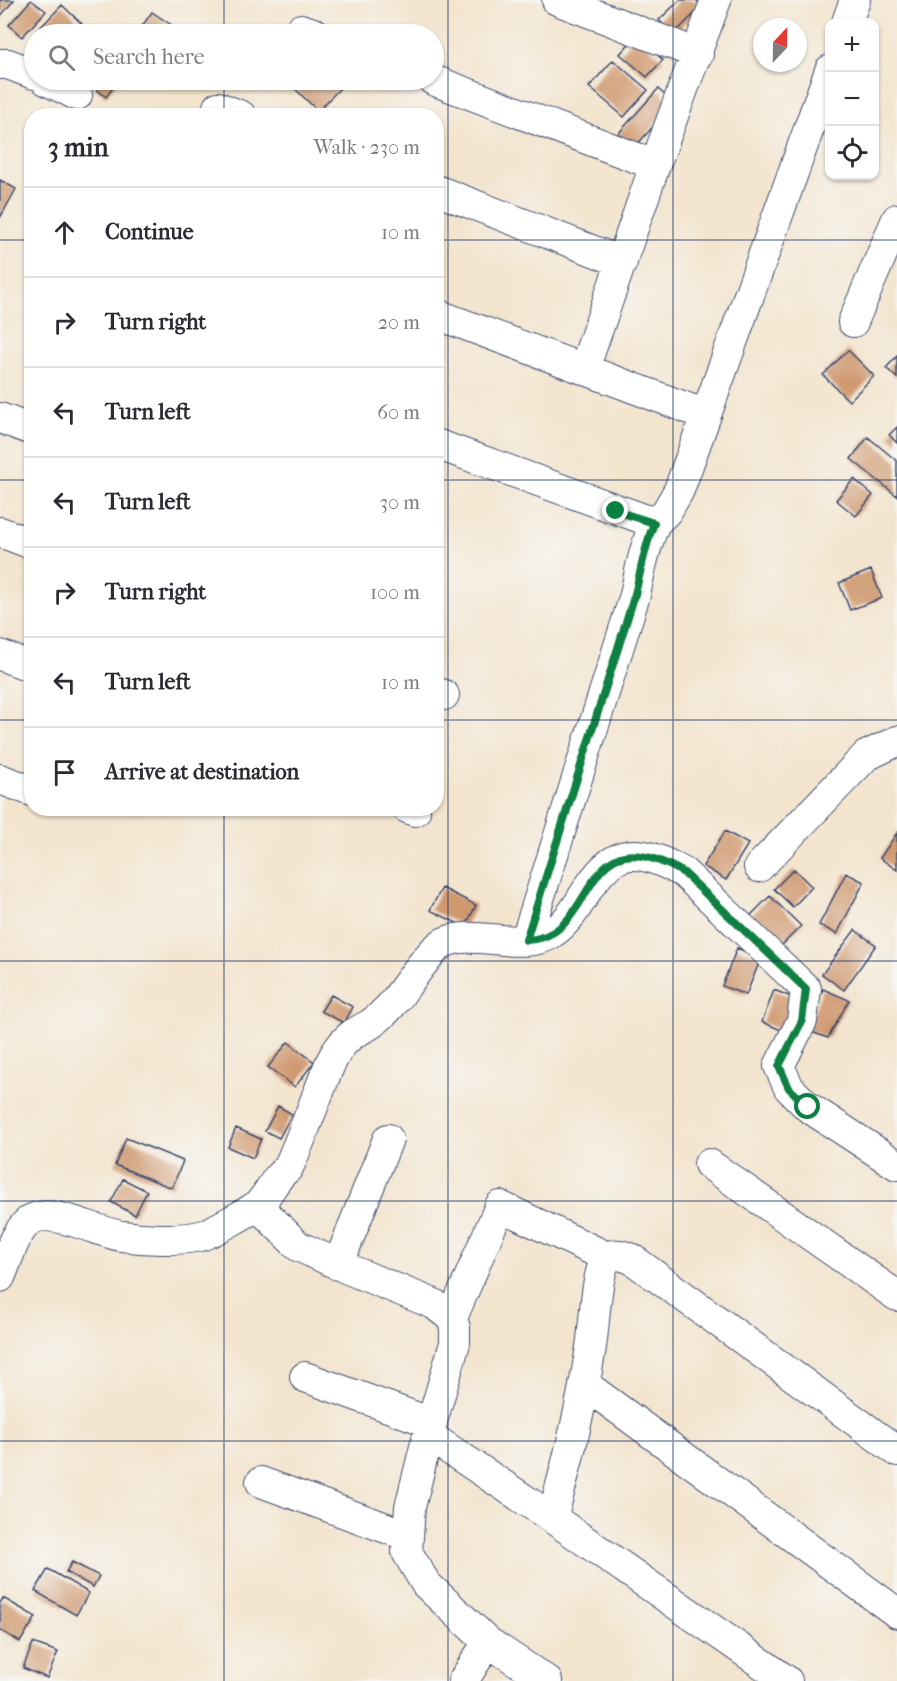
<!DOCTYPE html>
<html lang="en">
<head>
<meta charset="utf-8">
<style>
  :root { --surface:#fff; --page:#f2f2f3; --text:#2b2b33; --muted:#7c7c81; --line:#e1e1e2 }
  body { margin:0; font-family:"IM FELL French Canon",serif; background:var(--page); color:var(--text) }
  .controls { position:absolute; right:18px; top:18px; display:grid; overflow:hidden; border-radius:12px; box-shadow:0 2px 4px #0004 }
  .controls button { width:54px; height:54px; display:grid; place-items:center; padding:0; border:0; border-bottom:2px solid var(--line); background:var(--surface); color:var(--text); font:30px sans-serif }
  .compass { position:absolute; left:753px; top:18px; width:54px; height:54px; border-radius:50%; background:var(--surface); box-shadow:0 2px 4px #0004; rotate:22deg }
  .stop { position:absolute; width:18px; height:18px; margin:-14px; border:4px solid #0b8043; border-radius:50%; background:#fff }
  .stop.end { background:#0b8043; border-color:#fff; box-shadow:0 2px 6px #0008 }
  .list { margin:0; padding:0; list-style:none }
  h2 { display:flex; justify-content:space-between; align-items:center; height:78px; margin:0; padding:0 24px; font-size:26px }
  h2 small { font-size:20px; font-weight:400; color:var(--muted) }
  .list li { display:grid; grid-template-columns:39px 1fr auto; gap:18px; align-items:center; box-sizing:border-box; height:90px; padding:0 24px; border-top:2px solid var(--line) }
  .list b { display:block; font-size:22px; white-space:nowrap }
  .list em { font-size:20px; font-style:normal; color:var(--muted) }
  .icon { flex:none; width:33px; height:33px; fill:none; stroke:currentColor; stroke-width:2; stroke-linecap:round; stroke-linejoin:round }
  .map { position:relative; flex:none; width:897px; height:1681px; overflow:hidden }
  .search { position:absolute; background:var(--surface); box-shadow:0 2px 4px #0004; left:24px; top:24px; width:420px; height:66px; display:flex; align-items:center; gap:15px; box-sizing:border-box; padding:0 21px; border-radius:33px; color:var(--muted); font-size:22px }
  .panel { position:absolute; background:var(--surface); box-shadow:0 2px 4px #0004; left:24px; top:108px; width:420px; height:708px; border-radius:24px }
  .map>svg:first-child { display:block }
</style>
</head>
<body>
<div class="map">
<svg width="897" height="1681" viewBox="0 0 897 1681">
  <rect width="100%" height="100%" fill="#f6f6f2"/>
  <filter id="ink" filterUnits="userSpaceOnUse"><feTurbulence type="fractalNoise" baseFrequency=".0167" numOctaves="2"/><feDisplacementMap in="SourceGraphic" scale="12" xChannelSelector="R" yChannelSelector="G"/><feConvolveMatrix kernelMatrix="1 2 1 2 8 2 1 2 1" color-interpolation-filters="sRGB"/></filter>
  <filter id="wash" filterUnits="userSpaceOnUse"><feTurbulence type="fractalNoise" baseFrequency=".008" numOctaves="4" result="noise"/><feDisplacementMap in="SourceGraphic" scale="24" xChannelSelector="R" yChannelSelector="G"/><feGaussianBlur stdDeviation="1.35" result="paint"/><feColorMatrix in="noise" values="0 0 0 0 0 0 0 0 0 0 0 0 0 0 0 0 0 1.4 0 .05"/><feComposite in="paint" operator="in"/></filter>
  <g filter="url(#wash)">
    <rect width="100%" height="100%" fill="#f3e4ce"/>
    <g id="blocks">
      <!-- building -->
      <path fill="#cf986e" d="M0,0H14L0,17Z
        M31,0L46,11L22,37L9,25Z
        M680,0H696L702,6L673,35L659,20Z
        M62,5L82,24L72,34H40L37,31Z
        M152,12L185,34H148L140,29Z
        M636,36L663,60L647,77L620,54Z
        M613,60L648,90L624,117L589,87Z
        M101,80H119L106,97L95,88Z
        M296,80H345L347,81L318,111L291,85Z
        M658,89L674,103L634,148L618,134Z
        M0,180L16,189L0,218Z
        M848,350L874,376L849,401L823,375Z
        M897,356V378L886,368Z
        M897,427V443L889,435Z
        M868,437L897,461V496L851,459Z
        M854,479L873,495L856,516L836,500Z
        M871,570L882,598L850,610L839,583Z
        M725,831L748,844L726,880L703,866Z
        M897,833V870L880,858Z
        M794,869L812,887L793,907L774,889Z
        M846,873L864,882L837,934L819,925Z
        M442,888L476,905L465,927L430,910Z
        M770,896L801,926L776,951L746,920Z
        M855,930L876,945L844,990L822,974Z
        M737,948L761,958L746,995L722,986Z
        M823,989L849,1000L828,1038L806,1030Z
        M774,990L799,1000L786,1032L762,1022Z
        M331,995L353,1007L344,1023L321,1011Z
        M288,1042L314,1062L295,1087L268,1067Z
        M278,1106L292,1114L279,1138L265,1131Z
        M236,1128L261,1139L253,1158L228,1147Z
        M126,1138L183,1161L172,1188L115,1165Z
        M123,1179L147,1191L135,1215L111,1202Z
        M72,1562L99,1576L93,1587L66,1572Z
        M48,1569L89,1593L76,1615L35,1591Z
        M3,1598L36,1617L20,1642L0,1630V1603Z
        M33,1643L58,1652L47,1678L23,1668Z"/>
    </g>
  </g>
  <g filter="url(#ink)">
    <use href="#blocks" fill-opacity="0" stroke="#3b4a6f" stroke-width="1.5"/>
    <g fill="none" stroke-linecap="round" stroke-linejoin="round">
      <!-- street casing -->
      <g stroke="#3b4a6f" stroke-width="32">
        <path id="street" d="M557,0L698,54
          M847,22L855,0
          M301,29L316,34
          M0,64H8L34,74
          M46,80L77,95
          M433,80L655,165
          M218,107L241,116
          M436,190L622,262
          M436,314L706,415
          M853,322L897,219
          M584,369L655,165L716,0
          M0,418L32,430
          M436,444L655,523L667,511L679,490L830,70
          M0,532L32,544
          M0,655L32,667
          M436,692L444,695
          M0,779L32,791
          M407,808L415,811
          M759,867L866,756L897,741
          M526,940L635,595C640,570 645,546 655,523
          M709,1164L897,1296
          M258,1206L298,1246L348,1269L434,1304L452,1318L455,1328V1343L428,1435L410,1507L407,1552L426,1584L488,1642L547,1681
          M338,1265L388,1139
          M0,1277C8,1260 14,1233 29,1221C49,1205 98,1233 122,1236C144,1239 178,1241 200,1236C209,1234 254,1209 260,1203C271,1191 275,1177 288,1168C299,1144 308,1120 317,1096C324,1080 329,1061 340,1047C349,1035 356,1032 369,1025C379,1019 387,1010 395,1001C405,988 431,948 445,942C476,929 524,952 552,933C566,924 576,909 584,895C614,846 637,846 684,873L806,989L802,1021L779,1066L789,1088L808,1107L897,1165
          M452,1318L500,1206L607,1257
          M305,1377L432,1423
          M584,1384L897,1613
          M428,1435L552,1518L787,1681
          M261,1482L408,1536
          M552,1518C568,1462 582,1404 591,1347C595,1322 595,1277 607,1257C616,1252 623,1256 632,1259L897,1451
          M463,1681L488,1642"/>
      </g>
      <!-- street -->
      <use href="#street" stroke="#fff" stroke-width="30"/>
    </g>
  </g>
  <g fill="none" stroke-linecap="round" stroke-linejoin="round" filter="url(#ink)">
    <!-- route -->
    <path stroke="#0b8043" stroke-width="8" d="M616,511L654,523C645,546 641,570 635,594L526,940C603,938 574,809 684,873L806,989L802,1021L779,1066L789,1088L808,1107"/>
  </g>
  <!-- grid -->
  <path fill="none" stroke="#1b2f5e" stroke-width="1.5" stroke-opacity="0.55" d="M224,0V34M448,0V1681M673,0V1681M224,80V116M0,240H32M436,240H897M0,480H32M436,480H897M0,720H32M436,720H897M224,808V1681M0,961H897M0,1201H897M0,1441H897"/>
</svg>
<div class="controls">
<button>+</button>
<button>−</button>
<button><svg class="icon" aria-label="locate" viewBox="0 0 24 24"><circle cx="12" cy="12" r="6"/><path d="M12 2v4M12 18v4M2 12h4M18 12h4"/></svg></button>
</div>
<svg class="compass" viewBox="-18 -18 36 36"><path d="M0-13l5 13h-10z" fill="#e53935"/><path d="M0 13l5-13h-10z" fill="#7c7c81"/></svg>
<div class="stop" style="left:808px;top:1107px"></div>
<div class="stop end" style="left:616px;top:511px"></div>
<div class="search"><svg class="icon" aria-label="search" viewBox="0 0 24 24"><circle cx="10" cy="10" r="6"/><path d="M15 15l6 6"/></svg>Search here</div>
<section class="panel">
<h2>3 min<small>Walk · 230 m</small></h2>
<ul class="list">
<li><svg class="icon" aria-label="ahead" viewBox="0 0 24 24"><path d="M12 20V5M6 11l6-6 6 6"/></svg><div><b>Continue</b></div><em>10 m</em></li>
<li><svg class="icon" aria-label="right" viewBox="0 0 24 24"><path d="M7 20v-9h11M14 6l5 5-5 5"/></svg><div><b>Turn right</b></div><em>20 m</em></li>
<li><svg class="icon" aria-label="left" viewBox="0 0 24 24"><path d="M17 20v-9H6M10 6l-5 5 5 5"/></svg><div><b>Turn left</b></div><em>60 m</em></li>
<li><svg class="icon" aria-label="left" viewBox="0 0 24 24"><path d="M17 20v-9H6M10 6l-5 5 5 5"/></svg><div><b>Turn left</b></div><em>30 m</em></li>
<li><svg class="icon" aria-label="right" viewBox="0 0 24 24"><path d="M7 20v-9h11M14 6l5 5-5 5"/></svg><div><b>Turn right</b></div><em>100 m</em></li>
<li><svg class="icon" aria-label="left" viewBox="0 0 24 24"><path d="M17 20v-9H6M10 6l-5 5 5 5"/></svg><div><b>Turn left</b></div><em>10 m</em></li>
<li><svg class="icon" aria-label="arrive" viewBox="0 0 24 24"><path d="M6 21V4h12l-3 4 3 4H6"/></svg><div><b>Arrive at destination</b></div></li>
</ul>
</section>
</div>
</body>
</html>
